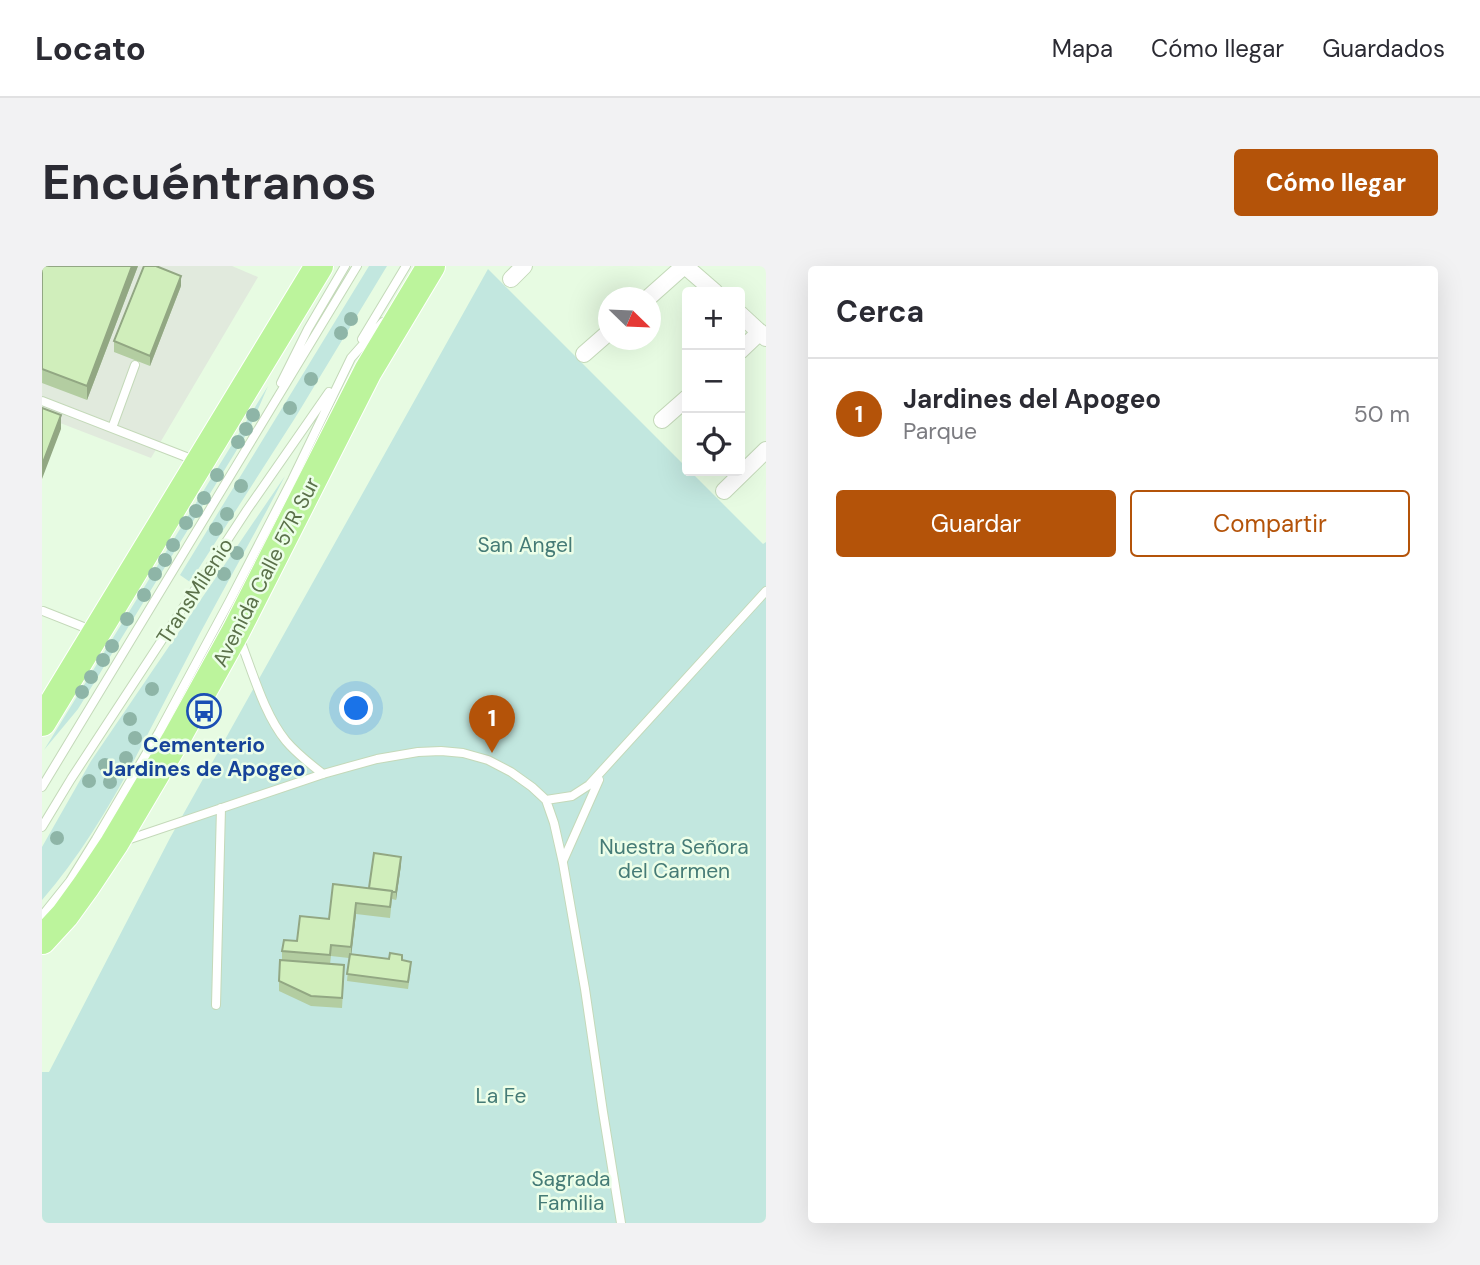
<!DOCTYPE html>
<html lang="es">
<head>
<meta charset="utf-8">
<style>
  :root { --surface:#fff; --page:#f2f2f3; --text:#2b2b33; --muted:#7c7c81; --line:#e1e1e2; --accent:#b45309 }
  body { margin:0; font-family:"DM Sans",sans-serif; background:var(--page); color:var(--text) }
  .controls { position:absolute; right:21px; top:21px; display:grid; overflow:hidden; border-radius:7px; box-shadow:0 7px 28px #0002 }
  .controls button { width:63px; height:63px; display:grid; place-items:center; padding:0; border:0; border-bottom:2px solid var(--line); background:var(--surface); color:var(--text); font:35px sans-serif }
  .compass { position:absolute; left:556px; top:21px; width:63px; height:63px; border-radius:50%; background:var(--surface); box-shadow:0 7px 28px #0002; rotate:113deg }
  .you { position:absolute; left:315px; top:443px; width:24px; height:24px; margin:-18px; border:5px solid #fff; border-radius:50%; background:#1a73e8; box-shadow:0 0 0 10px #1a73e833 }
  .badge { display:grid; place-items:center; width:46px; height:46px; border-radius:50%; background:var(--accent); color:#fff; font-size:23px; font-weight:700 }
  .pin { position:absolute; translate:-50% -58px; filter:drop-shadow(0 2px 4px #0008) }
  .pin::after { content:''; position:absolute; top:37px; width:24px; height:21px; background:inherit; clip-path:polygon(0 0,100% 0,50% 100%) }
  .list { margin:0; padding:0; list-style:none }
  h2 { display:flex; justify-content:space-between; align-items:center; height:91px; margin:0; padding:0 28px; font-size:30px }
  h2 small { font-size:23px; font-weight:400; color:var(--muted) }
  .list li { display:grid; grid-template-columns:46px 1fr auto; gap:21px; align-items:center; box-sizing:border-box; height:112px; padding:0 28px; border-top:2px solid var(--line) }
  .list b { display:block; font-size:26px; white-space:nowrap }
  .list p { margin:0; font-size:23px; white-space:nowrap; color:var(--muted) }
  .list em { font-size:23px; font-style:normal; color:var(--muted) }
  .actions { display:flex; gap:14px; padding:21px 28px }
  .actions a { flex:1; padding:16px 0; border:2px solid var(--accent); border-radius:7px; text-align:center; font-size:24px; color:var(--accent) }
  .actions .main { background:var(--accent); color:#fff }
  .icon { flex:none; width:38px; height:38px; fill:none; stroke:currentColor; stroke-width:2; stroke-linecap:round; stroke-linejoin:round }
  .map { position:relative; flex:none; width:724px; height:957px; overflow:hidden; border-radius:7px }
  header { display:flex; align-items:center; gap:42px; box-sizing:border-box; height:98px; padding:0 35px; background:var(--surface); border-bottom:2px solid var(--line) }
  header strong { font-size:33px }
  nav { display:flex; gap:38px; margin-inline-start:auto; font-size:24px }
  .intro { display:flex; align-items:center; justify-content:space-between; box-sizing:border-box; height:168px; padding:0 42px }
  h1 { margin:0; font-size:49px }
  .button { padding:18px 32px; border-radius:7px; background:var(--accent); color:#fff; font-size:24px; font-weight:700 }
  main { display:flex; gap:42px; padding:0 42px }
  aside { flex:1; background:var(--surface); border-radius:7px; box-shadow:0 7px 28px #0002 }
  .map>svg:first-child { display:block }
</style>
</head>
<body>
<header>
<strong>Locato</strong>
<nav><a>Mapa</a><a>Cómo llegar</a><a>Guardados</a></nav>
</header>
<div class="intro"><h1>Encuéntranos</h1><a class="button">Cómo llegar</a></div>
<main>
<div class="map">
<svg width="724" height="957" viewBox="0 0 724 957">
  <rect width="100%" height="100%" fill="#e7fbe2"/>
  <!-- industrial -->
  <path fill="#e1eadd" d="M0,0H190L216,11L109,192L0,150Z"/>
  <!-- green -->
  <path fill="#c2e7df" d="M327,0H345L253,152L148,316L138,309Z
    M446,3L645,202V205H648L721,278L724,276V957H0V806H7L128,572Z
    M226,120L207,164L36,443L2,484Z
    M243,210C210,274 173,337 140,402C98,482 60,565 0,634V581L49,495Z"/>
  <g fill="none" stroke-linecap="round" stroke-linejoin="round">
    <!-- service casing -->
    <g stroke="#c4d9b9" stroke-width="10">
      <path id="service" d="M320,73L364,0
        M239,117L266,63L303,0
        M0,135L152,194
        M70,162L93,99
        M1,345L49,364
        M198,374C211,407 222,448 244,475C255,488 268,498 281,508
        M0,521L315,0
        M504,534L530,530L547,519L724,325
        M0,561L29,513L205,244L287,126
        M85,574L281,508L335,493L376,486L399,485L421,487L446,494L469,506L490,521L504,534L512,557L521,597L543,723L561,846L579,957
        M521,595L557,514
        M0,650L28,615L54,573L117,466L187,336L250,214L309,92L341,56
        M174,739L179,542"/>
    </g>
    <!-- minor casing -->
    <g stroke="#c4d9b9" stroke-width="18">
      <path id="minor" d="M643,0L673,26
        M469,13L482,0
        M606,32L642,0
        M698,48L724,72
        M698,85L718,66
        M542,88L566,67
        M620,154L645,132
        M682,225L724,184"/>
    </g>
    <!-- trunk casing -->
    <g stroke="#fff" stroke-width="30">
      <path id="trunk" d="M0,456L277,0
        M0,674L23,649L44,620L72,578L133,475L194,365L326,105L389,0"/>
    </g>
    <!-- service -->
    <use href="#service" stroke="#fff" stroke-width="8"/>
    <!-- minor -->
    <use href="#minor" stroke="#fff" stroke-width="16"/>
    <!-- trunk -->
    <use href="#trunk" stroke="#bcf49c" stroke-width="28"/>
  </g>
  <!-- trees -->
  <g fill="#8eb5a7">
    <circle cx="309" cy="53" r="7"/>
    <circle cx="299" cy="67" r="7"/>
    <circle cx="269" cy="113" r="7"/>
    <circle cx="248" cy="142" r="7"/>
    <circle cx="211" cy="149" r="7"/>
    <circle cx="204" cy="163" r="7"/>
    <circle cx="196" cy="176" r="7"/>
    <circle cx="175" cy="209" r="7"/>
    <circle cx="199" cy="220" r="7"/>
    <circle cx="162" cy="232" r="7"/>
    <circle cx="154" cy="245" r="7"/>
    <circle cx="185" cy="248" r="7"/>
    <circle cx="144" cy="257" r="7"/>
    <circle cx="174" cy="263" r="7"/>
    <circle cx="131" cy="279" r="7"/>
    <circle cx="195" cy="287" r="7"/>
    <circle cx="123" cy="294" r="7"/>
    <circle cx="113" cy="308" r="7"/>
    <circle cx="182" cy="308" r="7"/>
    <circle cx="102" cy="329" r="7"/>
    <circle cx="85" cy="353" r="7"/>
    <circle cx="70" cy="380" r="7"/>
    <circle cx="61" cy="394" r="7"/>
    <circle cx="49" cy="411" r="7"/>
    <circle cx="110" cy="423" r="7"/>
    <circle cx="40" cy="426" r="7"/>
    <circle cx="88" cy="453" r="7"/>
    <circle cx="93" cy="472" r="7"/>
    <circle cx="84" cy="492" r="7"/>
    <circle cx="63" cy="499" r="7"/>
    <circle cx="47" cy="515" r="7"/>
    <circle cx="68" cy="516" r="7"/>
    <circle cx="15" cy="572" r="7"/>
  </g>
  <!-- wall -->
  <path fill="#b3cda1" d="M0,0H96L45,134L0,117Z
    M139,20L108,100L72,86V75Z
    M359,599L354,634L350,633L348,652L314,648L309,689L360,695L369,703L366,723L305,715L307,692L289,690L288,698L302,709L300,742L269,740L237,725V715L240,694V685L287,653Z"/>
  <!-- shaded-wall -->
  <path fill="#92a783" d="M90,0H96L45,134V120Z
    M139,10V20L108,100V90Z
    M19,149V163L0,213V199Z
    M359,591V599L354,634V626Z
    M314,637V648L309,692V681Z"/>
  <!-- building -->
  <path fill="#d0eebb" stroke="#92a783" stroke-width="2" d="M0,0H90L45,120L0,103Z
    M102,0H114L139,10L108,90L72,75Z
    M0,142L19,149L0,199Z
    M332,587L359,591L354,626H350V625L327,622Z
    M291,618L350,625L348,641L314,637L309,681L289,679L288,689L240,685L242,674L255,675L258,650L287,653Z
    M348,687L360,689V694L369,696L366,716L305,708L308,688L347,693Z
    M238,694L302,699L300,732L269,730L237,715Z"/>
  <!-- icons -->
  <defs>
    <g id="bus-ring" transform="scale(1.75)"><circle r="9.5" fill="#ecfee8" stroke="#1a4fb4" stroke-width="1.5"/><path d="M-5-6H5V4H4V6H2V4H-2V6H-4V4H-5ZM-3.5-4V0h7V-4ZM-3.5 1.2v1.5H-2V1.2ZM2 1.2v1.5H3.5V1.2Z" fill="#1a4fb4"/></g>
  </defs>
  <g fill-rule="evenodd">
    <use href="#bus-ring" x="162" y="445"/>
  </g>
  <g text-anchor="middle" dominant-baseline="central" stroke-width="5" stroke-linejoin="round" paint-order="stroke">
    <!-- park labels -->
    <g font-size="21" fill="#457b76" stroke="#ecfee8">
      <text x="483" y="279">San Angel</text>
      <text x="632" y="581">Nuestra Señora<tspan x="632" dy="24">del Carmen</tspan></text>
      <text x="459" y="830">La Fe</text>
      <text x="529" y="913">Sagrada<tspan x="529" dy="24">Familia</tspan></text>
    </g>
    <!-- street labels -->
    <g font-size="21" fill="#5b714a" stroke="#ecfee8">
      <text transform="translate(224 306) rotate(-63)">Avenida Calle 57R Sur</text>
      <text transform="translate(153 325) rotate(-57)">TransMilenio</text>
    </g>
    <!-- transit labels -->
    <g font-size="21" font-weight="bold" fill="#164399" stroke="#ecfee8">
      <text x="162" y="479">Cementerio<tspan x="162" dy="24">Jardines de Apogeo</tspan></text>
    </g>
  </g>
</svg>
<div class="controls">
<button>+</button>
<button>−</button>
<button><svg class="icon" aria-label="locate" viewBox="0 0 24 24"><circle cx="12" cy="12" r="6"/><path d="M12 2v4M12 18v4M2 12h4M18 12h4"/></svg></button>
</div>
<svg class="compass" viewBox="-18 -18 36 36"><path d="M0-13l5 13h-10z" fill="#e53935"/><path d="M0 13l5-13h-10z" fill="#7c7c81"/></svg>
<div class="you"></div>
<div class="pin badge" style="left:450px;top:487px">1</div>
</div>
<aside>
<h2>Cerca<small></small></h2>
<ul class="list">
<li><span class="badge">1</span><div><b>Jardines del Apogeo</b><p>Parque</p></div><em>50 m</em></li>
</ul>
<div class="actions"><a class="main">Guardar</a><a>Compartir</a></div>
</aside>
</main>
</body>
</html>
